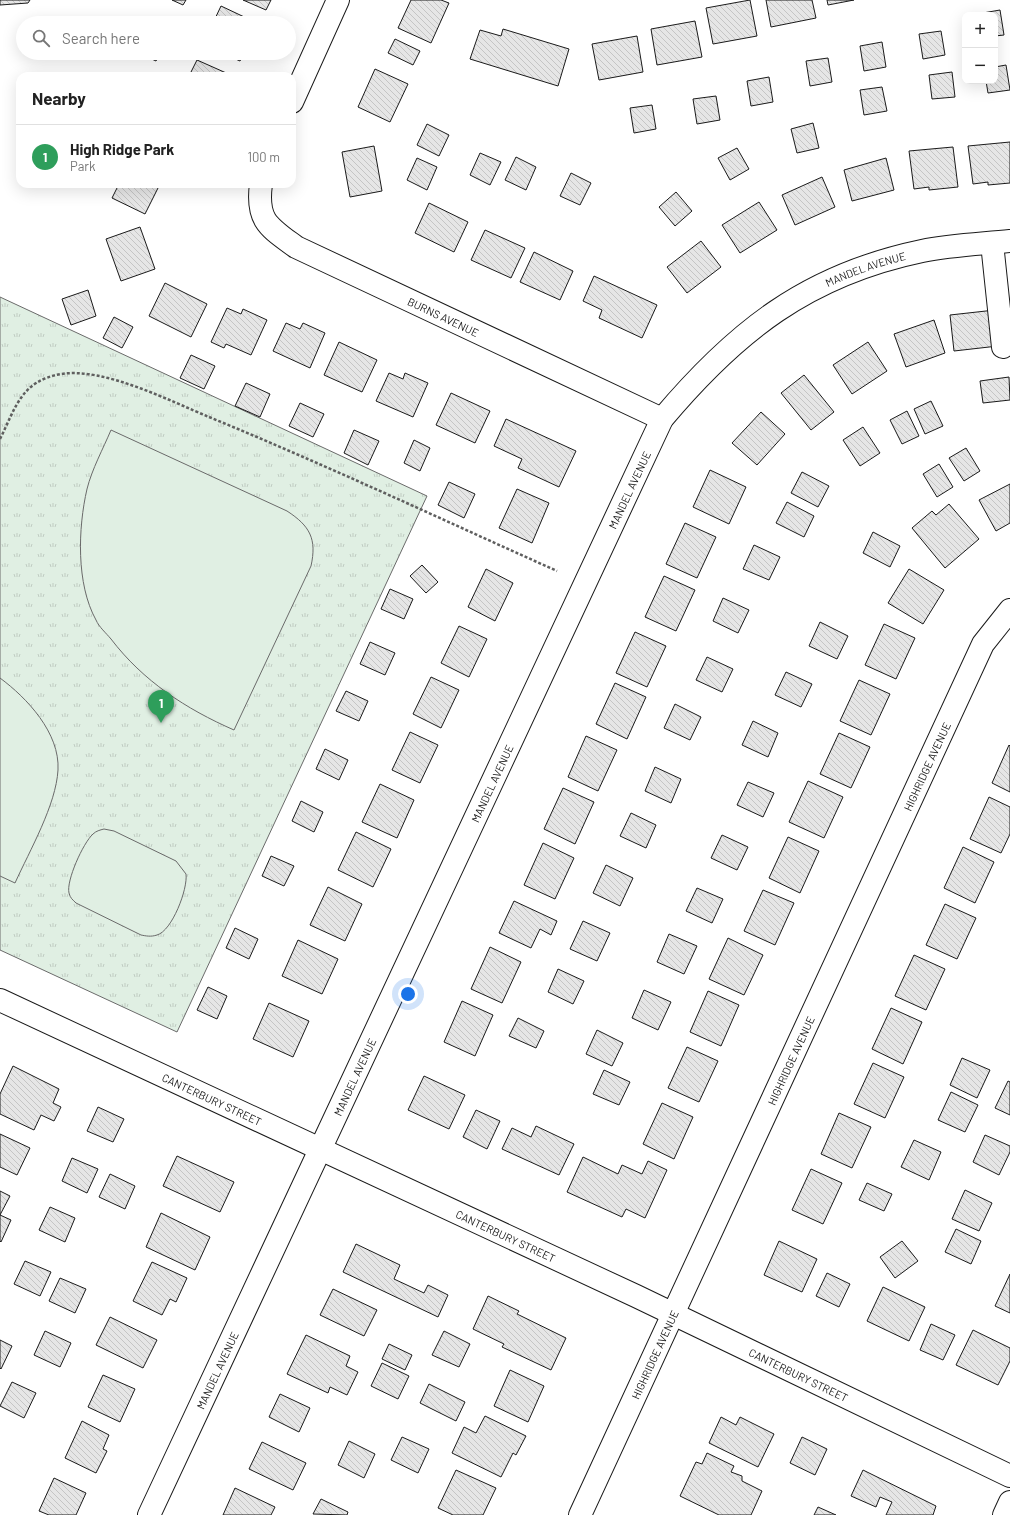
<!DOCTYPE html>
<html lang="en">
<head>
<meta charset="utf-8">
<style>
  :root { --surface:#fff; --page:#f6f6f6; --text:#222; --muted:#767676; --line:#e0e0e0; --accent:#2563eb }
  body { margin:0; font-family:Barlow,sans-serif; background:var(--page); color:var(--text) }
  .controls { position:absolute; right:12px; top:12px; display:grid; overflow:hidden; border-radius:8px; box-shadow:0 4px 16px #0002 }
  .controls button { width:36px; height:36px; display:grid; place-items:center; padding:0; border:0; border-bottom:1px solid var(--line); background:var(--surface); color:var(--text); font:20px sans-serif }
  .you { position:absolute; left:408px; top:994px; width:14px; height:14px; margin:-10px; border:3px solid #fff; border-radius:50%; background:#1a73e8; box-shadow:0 0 0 6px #1a73e833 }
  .badge { display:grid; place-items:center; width:26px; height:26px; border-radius:50%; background:var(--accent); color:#fff; font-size:13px; font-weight:700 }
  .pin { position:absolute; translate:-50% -33px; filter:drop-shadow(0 1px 2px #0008) }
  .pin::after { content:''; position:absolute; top:21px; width:14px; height:12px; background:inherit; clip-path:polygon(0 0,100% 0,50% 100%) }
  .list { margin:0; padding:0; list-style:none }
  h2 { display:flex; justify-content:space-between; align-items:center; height:52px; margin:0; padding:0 16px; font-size:17px }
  h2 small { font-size:13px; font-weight:400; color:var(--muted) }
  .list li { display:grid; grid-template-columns:26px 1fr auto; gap:12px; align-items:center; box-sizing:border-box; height:64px; padding:0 16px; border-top:1px solid var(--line) }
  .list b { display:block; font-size:15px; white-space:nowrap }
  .list p { margin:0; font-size:13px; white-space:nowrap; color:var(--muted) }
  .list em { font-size:13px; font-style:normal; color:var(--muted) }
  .icon { flex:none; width:22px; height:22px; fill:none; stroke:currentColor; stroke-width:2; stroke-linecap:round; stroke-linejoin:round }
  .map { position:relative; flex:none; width:1010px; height:1515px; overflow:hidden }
  .search { position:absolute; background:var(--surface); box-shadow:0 4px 16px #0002; left:16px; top:16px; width:280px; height:44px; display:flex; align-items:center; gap:10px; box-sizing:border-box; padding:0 14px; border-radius:22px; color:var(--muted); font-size:15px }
  .panel { position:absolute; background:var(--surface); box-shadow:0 4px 16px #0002; left:16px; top:72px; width:280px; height:116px; border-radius:12px }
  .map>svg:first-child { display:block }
</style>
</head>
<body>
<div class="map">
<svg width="1010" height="1515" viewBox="0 0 1010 1515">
  <defs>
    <pattern id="grass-tufts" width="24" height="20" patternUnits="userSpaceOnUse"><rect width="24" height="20" fill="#e0efe3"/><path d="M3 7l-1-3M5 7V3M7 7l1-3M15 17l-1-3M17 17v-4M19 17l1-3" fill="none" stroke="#c0ccc2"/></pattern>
    <pattern id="building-back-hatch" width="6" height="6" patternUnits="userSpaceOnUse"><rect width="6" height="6" fill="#e6e6e6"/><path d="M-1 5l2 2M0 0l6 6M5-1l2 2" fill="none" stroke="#c5c5c5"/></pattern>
  </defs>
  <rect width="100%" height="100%" fill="#fff"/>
  <!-- grass -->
  <path fill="url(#grass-tufts)" stroke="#6a6a6a" d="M0,297L427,496L177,1032L0,950Z"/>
  <!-- garden -->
  <path fill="#e0efe3" stroke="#6a6a6a" d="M111,430L287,511C310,526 317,539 311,566L234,730C186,709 143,681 111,639C106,633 99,627 96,620C76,584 78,528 87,489C92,469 103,449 111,430Z
    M0,678C27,698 60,733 58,770C56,805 30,850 15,883L0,876Z
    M104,829L114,831L176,861L186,874C188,889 172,931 157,935C151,937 146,936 141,935L76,903C73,900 70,898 69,893C66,881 83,843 93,834C96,831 100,830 104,829Z"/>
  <!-- building -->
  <path fill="url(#building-back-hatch)" stroke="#1a1a1a" d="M0,0H30L28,3L0,5Z
    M172,0H186L183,5Z
    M243,0H271L266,10Z
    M411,0H441L449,3L431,43L398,28Z
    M750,0L757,36L713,44L706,8Z
    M766,0H812L816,18L771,27Z
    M827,0H854L828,5Z
    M221,6L257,23H213Z
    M1000,10L1004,35L995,36V15L977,14Z
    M695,21L702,57L657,65L651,29Z
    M503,29L569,49L558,86L470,59L480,30L501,36Z
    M941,31L945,55L923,59L919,34Z
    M637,36L643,72L599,80L592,44Z
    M395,39L420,51L413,65L388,53Z
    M882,42L886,67L864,71L860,46Z
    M139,53H160L156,61Z
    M222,53H244L240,61Z
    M828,58L832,82L810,86L806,61Z
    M197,60L233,76H189Z
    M1006,65L1010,90L988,93L986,81H995V67Z
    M375,69L408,84L390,122L358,107Z
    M952,72L955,97L932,99L929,75Z
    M769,77L773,102L751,106L747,81Z
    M882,87L887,111L864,115L860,90Z
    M716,96L720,120L697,124L693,99Z
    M652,105L656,129L634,133L630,108Z
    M813,123L819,148L797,153L791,129Z
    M427,124L449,135L439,156L417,145Z
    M1010,142V183L988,185V182L973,184L968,146Z
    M374,146L382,191L350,197L342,152Z
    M953,147L958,187L929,190V187L914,189L909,151Z
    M737,148L749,169L730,180L718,158Z
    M480,153L501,162L490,185L470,175Z
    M516,157L536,167L526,190L505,180Z
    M417,158L437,167L427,190L407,180Z
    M886,158L894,190L852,201L844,170Z
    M571,173L591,183L580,205L560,196Z
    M822,177L835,207L795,225L782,195Z
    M119,184H160L145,214L112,198Z
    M676,192L692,211L675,226L659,207Z
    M759,202L777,230L740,253L722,225Z
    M429,203L468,222L454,252L415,233Z
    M140,227L155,269L121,281L106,239Z
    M485,230L525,248L511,278L471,260Z
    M701,241L721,267L687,293L667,267Z
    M534,252L573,271L560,300L520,282Z
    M594,276L657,305L642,338L599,318L602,310L583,301Z
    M165,283L207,304L191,337L149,316Z
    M88,290L96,316L71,325L62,299Z
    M227,308L241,314L243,309L267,320L251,355L226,344L224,348L211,342Z
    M995,310L998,346L954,351L950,315Z
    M114,317L133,327L122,348L103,338Z
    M934,320L945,353L906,367L894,334Z
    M286,323L300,329L303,323L325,333L310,368L273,351Z
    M339,342L377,360L362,392L324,375Z
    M868,342L887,371L852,394L833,365Z
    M191,355L215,366L204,389L180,378Z
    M389,373L403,379L405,373L428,383L413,417L376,401Z
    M804,375L834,412L811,430L781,393Z
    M1009,377L1010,400L983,403L980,381Z
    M246,383L270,394L260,417L235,406Z
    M451,393L490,411L475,443L436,425Z
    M931,401L943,426L925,434L914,409Z
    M300,403L324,414L313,437L289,426Z
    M907,411L919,436L902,444L890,420Z
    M761,412L785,434L757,465L732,443Z
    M506,419L576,451L559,487L518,468L522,459L494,446Z
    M863,427L880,453L860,466L843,440Z
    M354,430L379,441L368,465L344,453Z
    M414,440L430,448L420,471L404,463Z
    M966,448L980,471L964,481L949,458Z
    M939,464L953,487L937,497L923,474Z
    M710,470L746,487L729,524L693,507Z
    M802,472L829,486L818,507L791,493Z
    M449,482L475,494L464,518L438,505Z
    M1010,484V523L996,531L979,500Z
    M517,489L549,503L532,543L499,528Z
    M787,502L814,516L804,537L776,523Z
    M949,504L979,539L945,568L912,528L932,511L936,515Z
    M685,523L716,537L697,578L666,564Z
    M873,532L900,546L890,567L863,553Z
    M754,545L780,557L769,580L743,569Z
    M422,565L438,582L426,593L410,576Z
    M486,569L513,583L495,621L468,607Z
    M909,569L944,590L923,624L888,603Z
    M664,576L695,590L676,631L645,617Z
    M390,589L413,599L404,619L381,609Z
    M723,598L749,610L738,633L713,621Z
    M820,622L848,636L837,659L809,646Z
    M884,624L915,638L896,679L865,665Z
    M459,626L487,639L469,677L441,663Z
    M635,632L666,646L647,687L616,673Z
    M370,642L395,653L385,675L360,664Z
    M707,657L733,669L722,692L696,680Z
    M786,672L812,684L801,707L775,695Z
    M431,677L459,690L441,728L413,714Z
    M859,680L890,694L871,735L840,721Z
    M615,683L646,697L627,739L596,724Z
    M346,691L368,701L359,721L336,711Z
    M675,704L701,717L690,740L664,728Z
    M753,721L778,733L768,757L742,745Z
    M410,732L438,745L420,783L392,770Z
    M839,733L870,747L851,788L820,774Z
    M586,736L617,750L598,791L568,777Z
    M1009,745L1010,746V792L992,783Z
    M325,749L348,760L339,780L316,769Z
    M655,767L681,779L671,803L645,791Z
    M808,781L843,797L824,838L789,822Z
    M748,782L774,793L763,817L737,805Z
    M380,784L414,800L397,838L362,822Z
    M563,788L594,802L575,844L544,829Z
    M989,797L1010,807V834L1001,853L970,839Z
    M301,801L323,812L314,832L292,821Z
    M631,813L656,825L646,848L620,836Z
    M356,832L391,849L373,887L338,870Z
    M722,835L748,847L737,870L711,858Z
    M788,837L819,851L800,893L769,878Z
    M543,843L574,858L555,899L524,885Z
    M963,847L994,862L975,903L944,888Z
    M271,856L294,866L284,886L262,876Z
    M606,865L633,878L620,906L593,893Z
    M328,887L362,904L345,941L310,925Z
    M697,888L723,899L712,923L686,911Z
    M763,890L794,903L775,945L744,931Z
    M514,901L557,921L551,935L540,929L531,948L499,933Z
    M945,904L976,918L957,959L926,945Z
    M583,921L610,933L597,961L570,949Z
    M235,928L258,939L249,959L226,948Z
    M669,934L697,946L684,974L657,962Z
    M728,938L763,955L744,995L709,979Z
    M298,940L338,959L322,994L282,976Z
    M490,947L521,962L502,1003L471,989Z
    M914,955L945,969L926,1010L895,996Z
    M558,969L584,981L573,1004L548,992Z
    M208,987L227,996L217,1019L197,1010Z
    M644,990L671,1002L658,1030L632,1018Z
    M708,991L739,1005L721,1046L690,1032Z
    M462,1001L493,1015L475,1056L444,1042Z
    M269,1003L309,1021L293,1057L253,1039Z
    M891,1008L922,1022L903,1064L872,1049Z
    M518,1018L544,1031L536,1048L509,1036Z
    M597,1030L623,1043L612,1066L586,1054Z
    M687,1047L718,1061L699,1102L668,1088Z
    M962,1058L990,1070L977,1098L950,1085Z
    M873,1063L904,1077L885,1118L854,1104Z
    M13,1066L59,1089L53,1103L61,1107L54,1121L41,1115L34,1130L0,1114V1094Z
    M604,1070L630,1082L619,1105L593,1094Z
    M424,1076L465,1095L449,1129L408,1110Z
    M1008,1081L1010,1082V1115L995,1108Z
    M951,1092L978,1105L965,1132L938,1120Z
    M662,1103L693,1117L674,1159L643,1144Z
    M98,1107L124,1119L113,1142L87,1131Z
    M476,1110L500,1121L487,1149L463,1137Z
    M839,1113L871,1127L852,1168L821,1154Z
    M536,1126L574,1144L559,1175L502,1149L512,1128L531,1137Z
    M0,1134L30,1148L17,1175L0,1167Z
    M985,1135L1010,1146V1152L999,1175L973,1162Z
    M914,1140L941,1152L929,1180L901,1167Z
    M177,1156L234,1182L220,1212L163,1186Z
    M583,1157L618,1174L622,1165L642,1174L648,1161L667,1170L645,1218L626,1209L622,1217L567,1192Z
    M72,1158L98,1169L87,1193L62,1181Z
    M811,1169L842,1183L823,1224L792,1210Z
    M110,1174L135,1186L125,1209L99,1197Z
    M867,1183L892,1194L884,1211L859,1200Z
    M965,1190L992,1203L979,1231L952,1219Z
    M0,1191L10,1196L0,1215L11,1220L1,1242L0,1241Z
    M50,1207L75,1218L65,1242L39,1230Z
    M161,1213L210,1237L195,1270L146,1247Z
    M956,1229L981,1241L971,1264L945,1252Z
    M779,1241L817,1259L802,1292L764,1275Z
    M902,1241L918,1261L895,1278L880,1257Z
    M356,1244L400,1265L394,1279L424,1293L428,1285L448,1295L438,1317L343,1272Z
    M25,1261L51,1272L40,1296L14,1284Z
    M152,1262L187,1278L176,1302L170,1299L162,1315L133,1301Z
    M827,1273L850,1284L839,1307L816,1296Z
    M1010,1274V1313L995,1306Z
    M60,1278L86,1289L75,1313L49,1301Z
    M883,1287L925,1307L909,1341L867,1321Z
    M333,1289L377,1310L364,1336L320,1315Z
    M488,1296L519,1311L517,1314L566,1338L551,1370L502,1347L504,1344L473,1329Z
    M110,1317L157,1340L143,1368L96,1345Z
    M931,1324L955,1335L943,1360L920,1350Z
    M973,1330L1010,1348V1361L998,1385L956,1365Z
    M45,1331L71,1343L60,1367L34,1355Z
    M444,1331L470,1344L459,1367L432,1355Z
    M306,1335L350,1356L346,1366L358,1372L347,1395L330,1387L328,1393L287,1374Z
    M0,1340L12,1346L1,1369L0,1368Z
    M389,1344L412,1355L405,1370L382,1359Z
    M382,1363L409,1376L398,1399L371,1386Z
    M510,1370L544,1386L528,1422L494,1406Z
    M103,1375L135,1389L120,1422L88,1407Z
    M12,1382L36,1393L24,1418L0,1406Z
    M429,1384L465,1402L456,1421L420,1403Z
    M280,1394L310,1408L299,1432L269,1417Z
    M485,1416L526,1436L516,1455L513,1453L501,1477L452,1453L464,1427L476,1433Z
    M721,1417L736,1425L740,1417L774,1434L758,1467L709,1443Z
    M82,1421L109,1435L103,1449L107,1451L96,1473L65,1458Z
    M402,1437L429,1449L418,1473L391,1460Z
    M802,1437L827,1449L815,1475L790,1463Z
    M349,1441L375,1454L364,1478L338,1465Z
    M262,1442L306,1463L293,1490L249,1469Z
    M707,1453L734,1466L731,1472L742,1476V1481L762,1491L751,1515H719L680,1496L696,1462L702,1464Z
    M456,1470L496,1488L483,1515H453L438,1508Z
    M863,1470L936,1506L933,1515H886L892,1502L880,1497L876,1507L851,1496Z
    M54,1478L86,1493L76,1515H49L39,1511Z
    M235,1488L275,1507L271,1515H223Z
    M321,1499L348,1512L347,1515L313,1514Z
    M818,1507L836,1515H814Z"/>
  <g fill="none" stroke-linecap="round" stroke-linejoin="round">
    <!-- minor casing -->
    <g stroke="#1a1a1a" stroke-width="24">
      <g id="minor">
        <path d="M292,102L338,0"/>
        <path id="s1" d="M261,184C256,221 269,227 296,247L662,419"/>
        <path d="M992,243L1003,347"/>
        <path id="s2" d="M0,1000L636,1296L1010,1476"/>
        <path id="s3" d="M149,1515L662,419C736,331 807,275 922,251C951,245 981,244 1010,241"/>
        <path id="s4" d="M580,1515L983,644L1010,610"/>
        <path d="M1004,1515L1010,1502"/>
      </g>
    </g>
    <!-- path -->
    <path stroke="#5f5f5f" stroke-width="2.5" stroke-dasharray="3 2" stroke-linecap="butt" d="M0,439C16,407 21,381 61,374C104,367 170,401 209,417C326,465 441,519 557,571"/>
    <!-- minor -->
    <use href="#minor" stroke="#fff" stroke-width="22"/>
  </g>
  <g text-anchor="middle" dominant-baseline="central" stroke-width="3" stroke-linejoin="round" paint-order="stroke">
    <!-- street labels -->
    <g font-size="11" fill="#1a1a1a" stroke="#fff">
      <text stroke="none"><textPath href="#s3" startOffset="1467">MANDEL AVENUE</textPath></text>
      <text stroke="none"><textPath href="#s1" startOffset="241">BURNS AVENUE</textPath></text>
      <text stroke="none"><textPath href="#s3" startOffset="1132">MANDEL AVENUE</textPath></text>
      <text stroke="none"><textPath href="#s4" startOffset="825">HIGHRIDGE AVENUE</textPath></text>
      <text stroke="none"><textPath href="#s3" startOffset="808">MANDEL AVENUE</textPath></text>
      <text stroke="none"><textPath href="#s4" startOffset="501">HIGHRIDGE AVENUE</textPath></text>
      <text stroke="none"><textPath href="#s3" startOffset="484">MANDEL AVENUE</textPath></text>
      <text stroke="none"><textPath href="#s2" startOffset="234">CANTERBURY STREET</textPath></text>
      <text stroke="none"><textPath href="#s2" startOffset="558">CANTERBURY STREET</textPath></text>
      <text stroke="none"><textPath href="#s4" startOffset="177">HIGHRIDGE AVENUE</textPath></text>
      <text stroke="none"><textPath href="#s3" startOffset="160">MANDEL AVENUE</textPath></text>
      <text stroke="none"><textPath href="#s2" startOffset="882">CANTERBURY STREET</textPath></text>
    </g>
  </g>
</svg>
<div class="controls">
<button>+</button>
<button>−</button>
</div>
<div class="you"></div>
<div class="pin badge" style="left:161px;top:723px;background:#2e9e5b">1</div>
<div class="search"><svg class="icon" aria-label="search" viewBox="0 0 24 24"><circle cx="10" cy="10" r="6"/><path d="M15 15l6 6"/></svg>Search here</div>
<section class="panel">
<h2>Nearby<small></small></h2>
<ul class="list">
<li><span class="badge" style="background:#2e9e5b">1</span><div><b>High Ridge Park</b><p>Park</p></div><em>100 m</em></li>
</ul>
</section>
</div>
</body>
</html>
